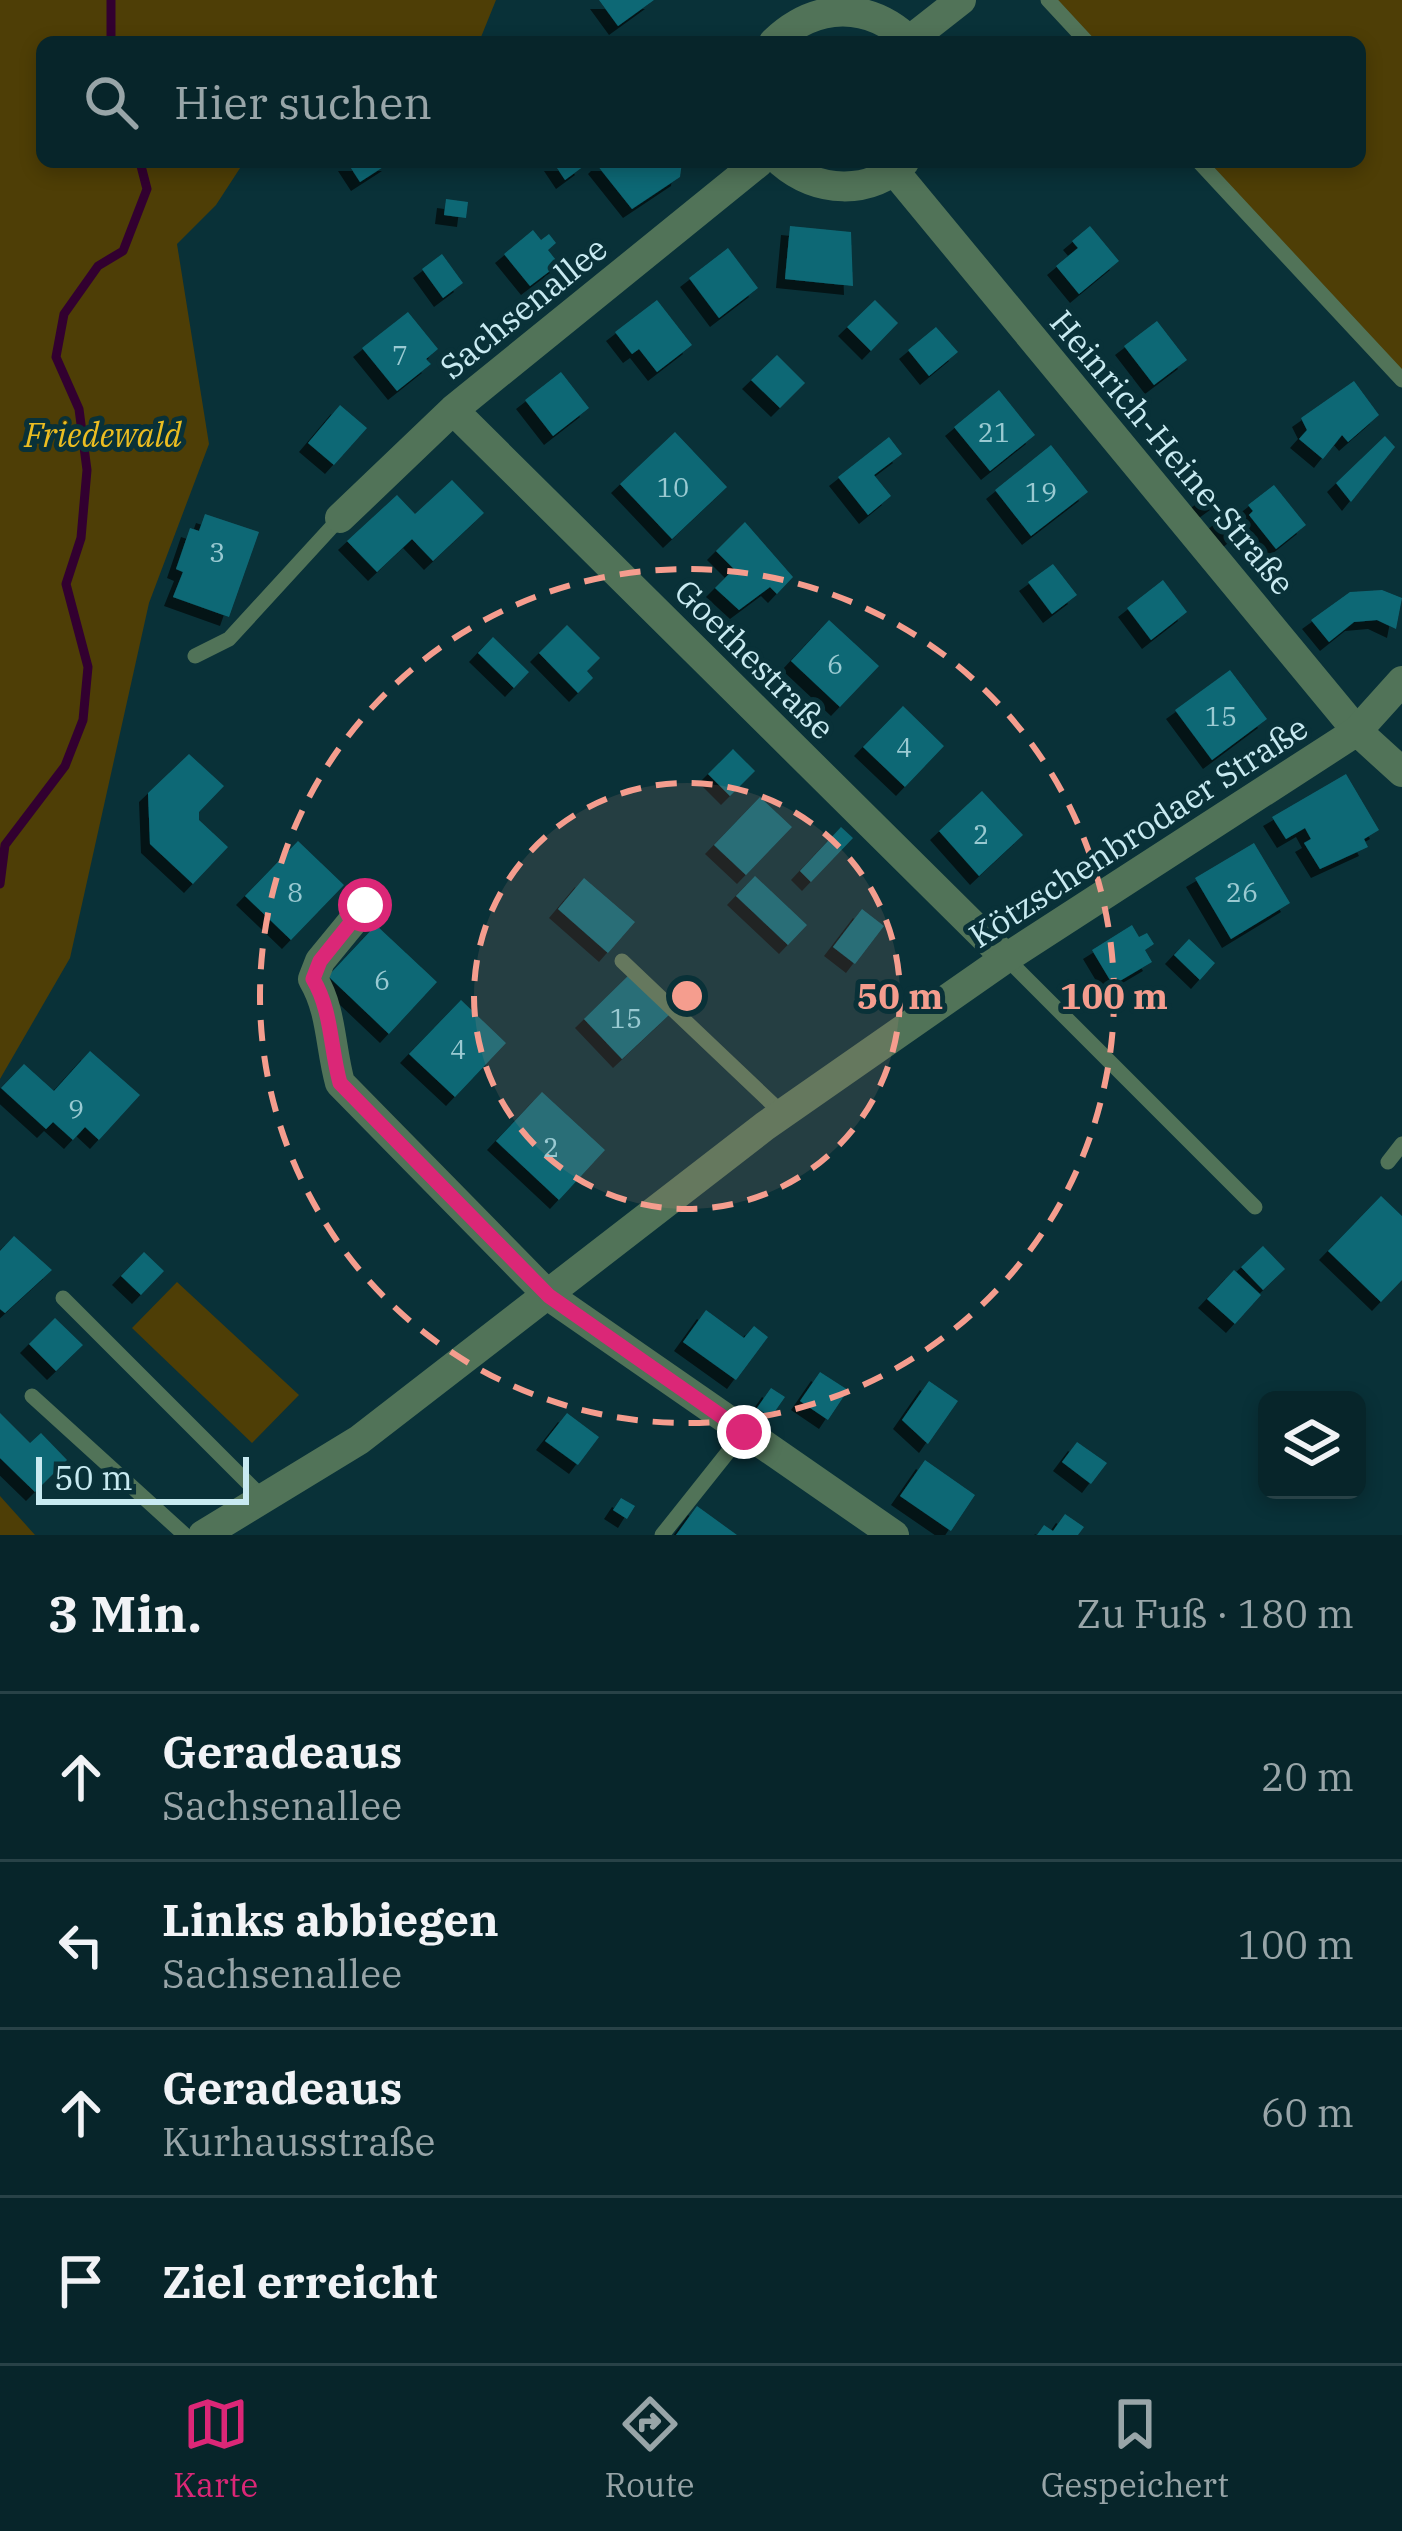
<!DOCTYPE html>
<html lang="de">
<head>
<meta charset="utf-8">
<style>
  :root { --surface:#07252a; --page:#153136; --text:#f1f3f6; --muted:#98a5a8; --line:#284247; --accent:#db2777 }
  body { margin:0; font-family:"IBM Plex Serif",serif; background:var(--page); color:var(--text) }
  .controls { position:absolute; right:36px; bottom:36px; display:grid; overflow:hidden; border-radius:18px; box-shadow:0 6px 18px #0003 }
  .controls button { width:108px; height:108px; display:grid; place-items:center; padding:0; border:0; border-bottom:3px solid var(--line); background:var(--surface); color:var(--text); font:60px sans-serif }
  .scale { position:absolute; left:36px; bottom:30px; width:213px; box-sizing:border-box; padding-left:12px; border:6px solid #c8eaf1; border-top:0; font-size:33px; line-height:42px; white-space:nowrap; color:#c8eaf1; -webkit-text-stroke:9px #093138; paint-order:stroke }
  .stop { position:absolute; width:36px; height:36px; margin:-27px; border:9px solid #db2777; border-radius:50%; background:#fff }
  .stop.end { background:#db2777; border-color:#fff; box-shadow:0 3px 12px #0008 }
  .list { margin:0; padding:0; list-style:none }
  h2 { display:flex; justify-content:space-between; align-items:center; height:156px; margin:0; padding:0 48px; font-size:51px }
  h2 small { font-size:39px; font-weight:400; color:var(--muted) }
  .list li { display:grid; grid-template-columns:78px 1fr auto; gap:36px; align-items:center; box-sizing:border-box; height:168px; padding:0 48px; border-top:3px solid var(--line) }
  .list b { display:block; font-size:45px; white-space:nowrap }
  .list p { margin:0; font-size:39px; white-space:nowrap; color:var(--muted) }
  .list em { font-size:39px; font-style:normal; color:var(--muted) }
  .icon { flex:none; width:66px; height:66px; fill:none; stroke:currentColor; stroke-width:2; stroke-linecap:round; stroke-linejoin:round }
  .map { position:relative; flex:none; width:1402px; height:1535px; overflow:hidden }
  .search { position:absolute; background:var(--surface); box-shadow:0 6px 18px #0003; left:36px; right:36px; top:36px; height:132px; display:flex; align-items:center; gap:30px; box-sizing:border-box; padding:0 42px; border-radius:18px; color:var(--muted); font-size:45px }
  .sheet { height:828px; background:var(--surface) }
  nav { display:flex; justify-content:space-around; align-items:center; box-sizing:border-box; height:168px; border-top:3px solid var(--line); background:var(--surface); font-size:33px; color:var(--muted) }
  nav a { display:grid; justify-items:center; gap:6px }
  nav .on { color:var(--accent) }
  .map>svg:first-child { display:block }
</style>
</head>
<body>
<div class="map">
<svg width="1402" height="1535" viewBox="0 0 1402 1535">
  <defs>
    <filter id="shadow"><feDropShadow dx="-9" dy="9" stdDeviation="0" flood-color="#0009"/></filter>
  </defs>
  <rect width="100%" height="100%" fill="#093138"/>
  <!-- green -->
  <path fill="#4e3e06" d="M0,0H496L479,42H42V162H244L216,205L177,244L209,444L149,603L70,958L0,1079Z
    M1054,0H1402V371L1200,162H1360V42H1090Z
    M177,1282L299,1395L252,1443L132,1328Z
    M0,1496L35,1535H0Z"/>
  <g fill="none" stroke-linecap="round" stroke-linejoin="round">
    <!-- stream -->
    <path stroke="#320030" stroke-width="9" d="M111,42V0
      M0,884L5,845L65,766L83,720L88,667L66,584L81,538L87,470L79,409L56,357L64,314L98,266L123,251L147,189L140,162"/>
  </g>
  <!-- building -->
  <path fill="#0f6875" filter="url(#shadow)" d="M599,0H654L618,26Z
    M347,162H391L360,182Z
    M553,162H581L584,166L565,180Z
    M600,162H682L680,177L632,209L597,165Z
    M446,199L468,202L466,218L444,215Z
    M790,226L851,232L853,286L785,279Z
    M1090,226L1119,261L1079,294L1056,266L1078,248L1072,241Z
    M533,230L541,240L549,234L556,243L548,250L559,264L530,286L504,254Z
    M728,248L758,288L719,318L689,278Z
    M442,254L463,283L443,298L422,269Z
    M657,300L692,345L657,372L639,349L632,354L615,332Z
    M875,300L898,323L871,351L847,327Z
    M408,312L438,349L426,359L431,364L397,391L362,348Z
    M1157,321L1187,360L1154,385L1124,346Z
    M936,327L958,352L929,376L908,350Z
    M777,355L805,383L780,408L751,380Z
    M561,372L589,408L553,436L525,400Z
    M1354,381L1379,415L1348,442L1342,435L1323,459L1299,439L1307,430L1301,418Z
    M999,390L1035,435L990,471L954,427Z
    M340,405L367,428L334,465L308,443Z
    M675,432L727,487L672,539L620,484Z
    M1385,436L1395,447L1351,502L1336,483Z
    M889,437L902,454L874,475L891,496L868,515L838,477Z
    M1051,445L1088,492L1031,536L995,490Z
    M452,480L484,513L433,561L412,539L377,572L347,541L397,495L415,514Z
    M1274,485L1306,525L1276,549L1249,515L1253,511L1248,505Z
    M1211,490L1219,501L1208,509L1200,499Z
    M1234,506L1249,524L1230,540L1215,522Z
    M205,514L259,532L229,617L173,597L183,572L176,569L190,528L199,531Z
    M745,522L793,577L777,594L770,587L739,610L715,588L734,569L716,551Z
    M1053,564L1077,595L1052,614L1028,582Z
    M1163,580L1187,612L1151,640L1127,608Z
    M1382,590L1402,598L1396,629L1377,620L1354,622L1329,642L1311,620L1350,592Z
    M829,620L879,666L840,707L791,661Z
    M567,625L600,658L587,671L593,678L578,693L539,653Z
    M493,637L529,672L514,688L478,653Z
    M1230,670L1267,719L1212,760L1175,710Z
    M903,706L944,746L905,787L863,747Z
    M733,749L755,771L730,796L708,774Z
    M189,754L224,786L199,812V820L228,847L193,884L150,844L148,793Z
    M1346,774L1379,830L1364,839L1368,847L1320,869L1304,843L1311,839L1305,828L1286,839L1272,817Z
    M982,791L1023,835L979,876L939,831Z
    M760,797L792,827L746,875L714,845Z
    M841,827L853,838L811,882L800,871Z
    M298,841L344,885L291,940L245,896Z
    M1254,843L1290,903L1231,939L1195,878Z
    M755,876L807,925L788,945L736,896Z
    M584,878L635,922L608,953L558,909Z
    M862,909L884,926L855,964L833,947Z
    M376,925L437,982L389,1034L328,976Z
    M1132,925L1139,937L1147,933L1154,944L1145,950L1152,962L1113,985L1092,950Z
    M1189,939L1215,963L1200,980L1174,955Z
    M630,974L669,1015L622,1059L584,1019Z
    M461,1000L506,1043L455,1097L409,1054Z
    M90,1051L140,1095L99,1140L85,1127L73,1140L53,1122L46,1129L1,1088L24,1064L54,1091Z
    M542,1092L605,1150L559,1200L496,1141Z
    M1381,1196L1402,1216V1280L1381,1302L1328,1251Z
    M14,1236L52,1270L5,1313L0,1309V1251Z
    M1263,1246L1285,1269L1263,1290L1241,1267Z
    M144,1252L164,1271L141,1295L121,1276Z
    M1234,1270L1261,1295L1235,1324L1207,1299Z
    M706,1310L744,1338L754,1326L768,1337L736,1380L683,1342Z
    M55,1318L83,1345L56,1371L29,1344Z
    M820,1372L848,1390L828,1420L800,1401Z
    M929,1381L958,1401L928,1444L902,1420Z
    M771,1388L785,1397L771,1417L757,1408Z
    M0,1413L30,1443L41,1433L67,1460L35,1492L0,1458Z
    M567,1413L599,1437L578,1465L545,1441Z
    M1077,1442L1107,1463L1091,1484L1062,1462Z
    M925,1460L975,1495L951,1531L900,1496Z
    M621,1498L635,1506L627,1519L613,1510Z
    M697,1506L737,1535H676Z
    M1065,1514L1084,1527L1078,1535H1037L1044,1525L1053,1531Z"/>
  <g fill="none" stroke-linecap="round" stroke-linejoin="round">
    <!-- service -->
    <path stroke="#517358" stroke-width="15" d="M1048,0L1087,42
      M1199,162L1402,380
      M195,656L229,639L340,518
      M1006,958L1255,1207
      M622,961L783,1114
      M1388,1162L1402,1144
      M63,1298L263,1498
      M32,1396L185,1535
      M662,1535L744,1432"/>
    <!-- minor -->
    <path stroke="#517358" stroke-width="30" d="M910,40L961,0
      M774,42C816,2 869,1 911,42
      M781,162C817,193 869,196 904,162
      M895,172L1357,731
      M453,410L1006,958
      M340,518L453,410L759,162
      M366,905L320,961L313,979C332,1011 330,1047 340,1083L549,1296L894,1535"/>
    <!-- tertiary -->
    <path stroke="#517358" stroke-width="30" d="M1357,731L1402,772
      M203,1535L359,1440L765,1126L1006,958L1357,731L1402,681"/>
  </g>
  <g fill="none" stroke-linecap="round" stroke-linejoin="round">
    <!-- route -->
    <path stroke="#db2777" stroke-width="15" d="M365,905L320,961L313,979C332,1011 330,1047 340,1083L549,1296L744,1432"/>
  </g>
  <!-- distance rings -->
  <circle cx="687" cy="996" r="213" fill="#f59d8e" fill-opacity=".12"/>
  <g fill="none" stroke="#f59d8e" stroke-width="6" stroke-dasharray="21 15">
    <circle cx="687" cy="996" r="213"/>
    <circle cx="687" cy="996" r="427"/>
  </g>
  <g text-anchor="middle" dominant-baseline="central" stroke-width="10" stroke-linejoin="round" paint-order="stroke">
    <!-- number labels -->
    <g font-size="27" fill="#9acad2">
      <text x="400" y="354">7</text>
      <text x="994" y="431">21</text>
      <text x="673" y="486">10</text>
      <text x="1041" y="491">19</text>
      <text x="217" y="551">3</text>
      <text x="835" y="663">6</text>
      <text x="1221" y="715">15</text>
      <text x="904" y="746">4</text>
      <text x="981" y="833">2</text>
      <text x="295" y="891">8</text>
      <text x="1242" y="891">26</text>
      <text x="382" y="979">6</text>
      <text x="626" y="1017">15</text>
      <text x="458" y="1048">4</text>
      <text x="76" y="1108">9</text>
      <text x="551" y="1146">2</text>
    </g>
    <!-- street labels -->
    <g font-size="33" fill="#c8eaf1" stroke="#093138">
      <text transform="translate(523 307) rotate(-39)">Sachsenallee</text>
      <text transform="translate(1173 452) rotate(50)">Heinrich-Heine-Straße</text>
      <text transform="translate(755 659) rotate(45)">Goethestraße</text>
      <text transform="translate(1138 831) rotate(-33)">Kötzschenbrodaer Straße</text>
    </g>
    <!-- park labels -->
    <g font-size="33" font-style="italic" fill="#ebbd21" stroke="#093138">
      <text x="103" y="434">Friedewald</text>
    </g>
  </g>
  <circle cx="687" cy="996" r="18" fill="#f59d8e" stroke="#093138" stroke-width="6"/>
  <g font-size="36" text-anchor="middle" font-weight="bold" fill="#f59d8e" stroke="#093138" stroke-width="10" stroke-linejoin="round" paint-order="stroke">
    <text x="900" y="1009">50 m</text>
    <text x="1114" y="1009">100 m</text>
  </g>
</svg>
<div class="controls">
<button><svg class="icon" aria-label="layers" viewBox="0 0 24 24"><path d="M12 4l9 5-9 5-9-5zM3 14l9 5 9-5"/></svg></button>
</div>
<div class="scale">50 m</div>
<div class="stop" style="left:365px;top:905px"></div>
<div class="stop end" style="left:744px;top:1432px"></div>
<div class="search"><svg class="icon" aria-label="search" viewBox="0 0 24 24"><circle cx="10" cy="10" r="6"/><path d="M15 15l6 6"/></svg>Hier suchen</div>
</div>
<section class="sheet">
<h2>3 Min.<small>Zu Fuß · 180 m</small></h2>
<ul class="list">
<li><svg class="icon" aria-label="ahead" viewBox="0 0 24 24"><path d="M12 20V5M6 11l6-6 6 6"/></svg><div><b>Geradeaus</b><p>Sachsenallee</p></div><em>20 m</em></li>
<li><svg class="icon" aria-label="left" viewBox="0 0 24 24"><path d="M17 20v-9H6M10 6l-5 5 5 5"/></svg><div><b>Links abbiegen</b><p>Sachsenallee</p></div><em>100 m</em></li>
<li><svg class="icon" aria-label="ahead" viewBox="0 0 24 24"><path d="M12 20V5M6 11l6-6 6 6"/></svg><div><b>Geradeaus</b><p>Kurhausstraße</p></div><em>60 m</em></li>
<li><svg class="icon" aria-label="arrive" viewBox="0 0 24 24"><path d="M6 21V4h12l-3 4 3 4H6"/></svg><div><b>Ziel erreicht</b></div></li>
</ul>
</section>
<nav>
<a class="on"><svg class="icon" aria-label="map" viewBox="0 0 24 24"><path d="M3 6l6-2 6 2 6-2v14l-6 2-6-2-6 2zM9 4v14M15 6v14"/></svg>Karte</a>
<a><svg class="icon" aria-label="directions" viewBox="0 0 24 24"><path d="M12 3l9 9-9 9-9-9zM9 14v-3h6M13 9l2 2-2 2"/></svg>Route</a>
<a><svg class="icon" aria-label="saved" viewBox="0 0 24 24"><path d="M7 4h10v16l-5-4-5 4z"/></svg>Gespeichert</a>
</nav>
</body>
</html>
